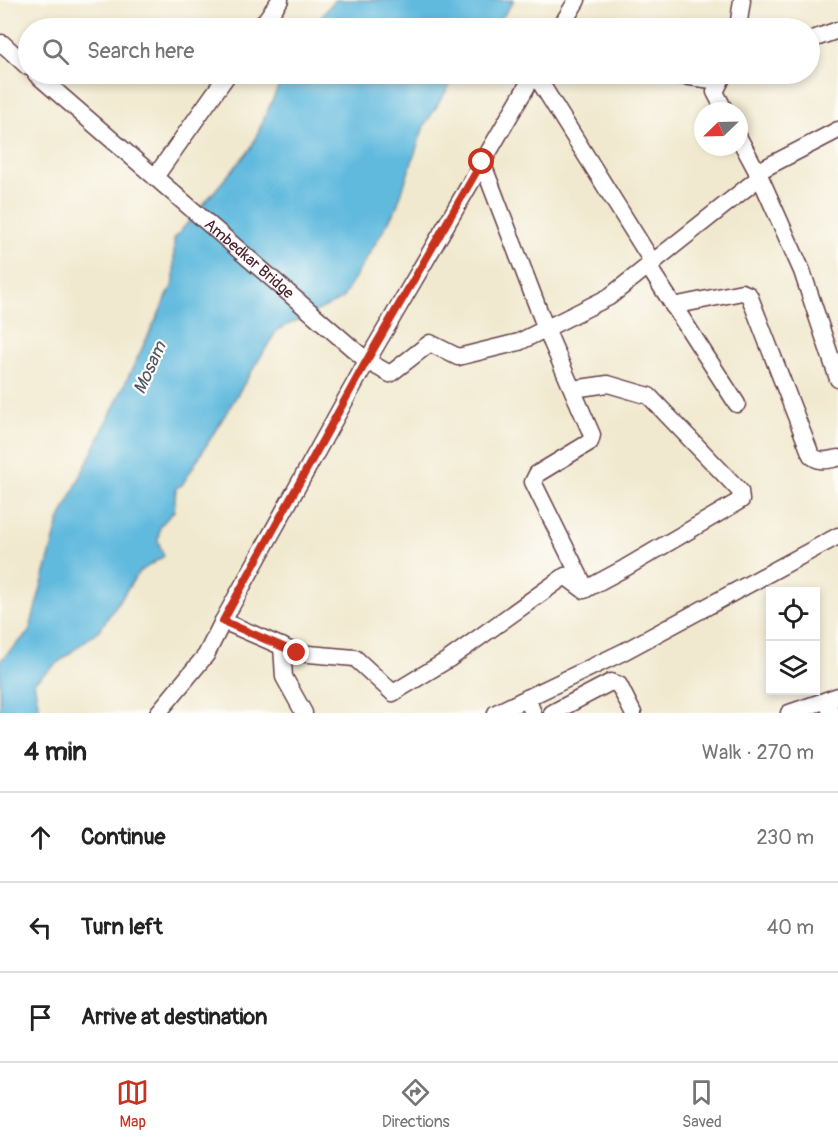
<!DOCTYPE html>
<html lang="en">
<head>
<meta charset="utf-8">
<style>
  :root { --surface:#fff; --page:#f2f2f2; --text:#222; --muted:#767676; --line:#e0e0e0; --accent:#c8321e }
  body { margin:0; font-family:Pangolin,sans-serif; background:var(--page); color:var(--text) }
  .controls { position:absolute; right:18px; bottom:18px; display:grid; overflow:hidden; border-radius:0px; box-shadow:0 3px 9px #0003 }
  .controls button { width:54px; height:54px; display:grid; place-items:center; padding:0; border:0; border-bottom:2px solid var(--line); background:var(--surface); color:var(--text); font:30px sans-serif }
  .compass { position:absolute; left:694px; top:102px; width:54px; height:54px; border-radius:50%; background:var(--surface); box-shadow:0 3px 9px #0003; rotate:247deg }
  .stop { position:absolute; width:18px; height:18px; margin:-14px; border:4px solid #c8321e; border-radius:50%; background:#fff }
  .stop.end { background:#c8321e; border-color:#fff; box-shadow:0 2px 6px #0008 }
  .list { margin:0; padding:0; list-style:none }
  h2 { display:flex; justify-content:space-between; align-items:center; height:78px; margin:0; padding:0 24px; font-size:26px }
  h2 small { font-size:20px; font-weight:400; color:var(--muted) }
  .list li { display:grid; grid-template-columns:39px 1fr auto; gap:18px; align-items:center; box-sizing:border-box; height:90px; padding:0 24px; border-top:2px solid var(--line) }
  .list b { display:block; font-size:22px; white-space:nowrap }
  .list em { font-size:20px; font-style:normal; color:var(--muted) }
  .icon { flex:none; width:33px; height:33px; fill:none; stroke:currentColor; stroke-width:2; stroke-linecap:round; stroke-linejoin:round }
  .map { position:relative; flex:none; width:838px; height:713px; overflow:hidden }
  .search { position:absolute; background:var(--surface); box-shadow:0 3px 9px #0003; left:18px; right:18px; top:18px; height:66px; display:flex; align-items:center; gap:15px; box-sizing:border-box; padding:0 21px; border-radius:33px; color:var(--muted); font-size:22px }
  .sheet { height:348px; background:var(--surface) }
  nav { display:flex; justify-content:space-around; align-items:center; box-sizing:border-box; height:84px; border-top:2px solid var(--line); background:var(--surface); font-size:16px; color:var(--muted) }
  nav a { display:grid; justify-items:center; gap:3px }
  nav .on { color:var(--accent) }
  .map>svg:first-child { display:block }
</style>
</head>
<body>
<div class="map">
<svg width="838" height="713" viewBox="0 0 838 713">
  <rect width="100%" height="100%" fill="#fdfcf7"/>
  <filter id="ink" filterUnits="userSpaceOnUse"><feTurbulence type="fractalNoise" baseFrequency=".0167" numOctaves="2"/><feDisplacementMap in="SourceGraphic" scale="12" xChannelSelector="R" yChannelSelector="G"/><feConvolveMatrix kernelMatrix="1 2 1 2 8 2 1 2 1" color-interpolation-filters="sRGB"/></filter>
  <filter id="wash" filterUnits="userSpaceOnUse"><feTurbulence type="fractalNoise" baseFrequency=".008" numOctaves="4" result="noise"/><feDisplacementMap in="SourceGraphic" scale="24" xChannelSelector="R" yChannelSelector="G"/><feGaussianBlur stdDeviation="1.35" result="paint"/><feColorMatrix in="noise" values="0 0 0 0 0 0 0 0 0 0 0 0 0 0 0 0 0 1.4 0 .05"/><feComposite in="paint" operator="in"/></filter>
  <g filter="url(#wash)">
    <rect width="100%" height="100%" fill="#f1e9cf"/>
    <!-- water -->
    <path fill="#60bade" stroke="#556c84" stroke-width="1.5" d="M335,0H514L495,28H312Z
      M284,74H457L424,126L396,209L342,299L277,330L182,485L176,488L174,511L160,526L158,541L164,556L139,572L100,629L34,682L39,709L35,713H0V661L29,632L59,521L174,282V239L251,148Z"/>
  </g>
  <g filter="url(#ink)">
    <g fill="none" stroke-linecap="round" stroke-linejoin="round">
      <!-- minor casing -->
      <g stroke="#633d44" stroke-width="19">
        <g id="minor">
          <path d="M260,28L280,0"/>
          <path d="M560,28L577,0"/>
          <path d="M738,28L742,0"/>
          <path d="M810,40L838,30"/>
          <path d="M0,45L2,43L28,67"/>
          <path id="s1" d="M36,74L367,361L390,374L430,343L458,357L519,342L609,297L760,177L802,271L838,379"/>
          <path d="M535,74L653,263"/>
          <path d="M668,74L719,81"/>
          <path d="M724,74L715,92L725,111"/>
          <path d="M739,138L760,177"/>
          <path d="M482,162L546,329L592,435L590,442L537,474L533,482L586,589"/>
          <path d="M757,172L838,130"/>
          <path d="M155,177L228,74"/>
          <path d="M648,266L737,404"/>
          <path d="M673,306L742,292L749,295L811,455C819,463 827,460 838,458"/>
          <path d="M223,621L297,653L355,658L393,693L449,659L565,576L584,590L586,589L625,568L741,500L740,491L649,396L608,384L573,389"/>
          <path d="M282,646L284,677L304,713"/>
          <path d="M527,698L533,713"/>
          <path d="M158,713L206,655L223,621L367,361L534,74"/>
          <path d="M496,713L623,652L838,536"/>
          <path d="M552,713L611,682L619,685L633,713"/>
          <path d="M789,713L827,700"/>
          <path d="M831,713L827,700L838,696"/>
        </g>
      </g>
      <!-- minor -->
      <use href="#minor" stroke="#fff" stroke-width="16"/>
    </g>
  </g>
  <g fill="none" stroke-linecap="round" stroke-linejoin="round" filter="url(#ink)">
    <!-- route -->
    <path stroke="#c8321e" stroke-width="8" d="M297,653L223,621L367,360L482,162"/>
  </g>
  <g text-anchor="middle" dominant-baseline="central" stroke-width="4.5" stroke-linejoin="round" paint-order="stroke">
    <!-- street labels -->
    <g font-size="16" fill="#4a1f2b" stroke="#fdfcf7">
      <text stroke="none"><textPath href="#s1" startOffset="282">Ambedkar Bridge</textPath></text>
    </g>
    <!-- water labels -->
    <g font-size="18" font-style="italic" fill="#52556a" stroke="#fdfcf7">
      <text transform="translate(150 368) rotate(-66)">Mosam</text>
    </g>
  </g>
</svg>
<div class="controls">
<button><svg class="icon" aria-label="locate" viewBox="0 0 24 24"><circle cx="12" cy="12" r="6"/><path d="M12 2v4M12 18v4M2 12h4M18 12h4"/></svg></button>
<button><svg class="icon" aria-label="layers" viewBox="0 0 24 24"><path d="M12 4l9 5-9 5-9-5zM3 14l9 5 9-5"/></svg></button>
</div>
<svg class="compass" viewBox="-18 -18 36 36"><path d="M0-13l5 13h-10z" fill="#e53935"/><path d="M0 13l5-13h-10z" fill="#767676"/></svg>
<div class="stop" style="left:482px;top:162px"></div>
<div class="stop end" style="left:297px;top:653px"></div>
<div class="search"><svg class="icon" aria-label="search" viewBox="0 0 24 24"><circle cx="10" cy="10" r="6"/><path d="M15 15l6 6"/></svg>Search here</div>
</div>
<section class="sheet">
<h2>4 min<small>Walk · 270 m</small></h2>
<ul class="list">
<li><svg class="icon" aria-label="ahead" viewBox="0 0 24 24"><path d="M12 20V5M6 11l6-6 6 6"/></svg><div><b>Continue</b></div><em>230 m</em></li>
<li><svg class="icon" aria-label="left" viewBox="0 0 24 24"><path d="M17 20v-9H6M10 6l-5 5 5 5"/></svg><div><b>Turn left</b></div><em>40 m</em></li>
<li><svg class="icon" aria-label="arrive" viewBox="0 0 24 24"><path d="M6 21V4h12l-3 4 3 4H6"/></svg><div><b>Arrive at destination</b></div></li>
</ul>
</section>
<nav>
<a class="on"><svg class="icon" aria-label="map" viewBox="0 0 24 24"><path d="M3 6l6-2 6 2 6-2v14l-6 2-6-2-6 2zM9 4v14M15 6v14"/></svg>Map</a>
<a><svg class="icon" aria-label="directions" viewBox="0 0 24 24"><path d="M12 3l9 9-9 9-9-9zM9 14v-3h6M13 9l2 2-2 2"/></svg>Directions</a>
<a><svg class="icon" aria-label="saved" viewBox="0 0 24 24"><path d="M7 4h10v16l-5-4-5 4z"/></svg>Saved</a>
</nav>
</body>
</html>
